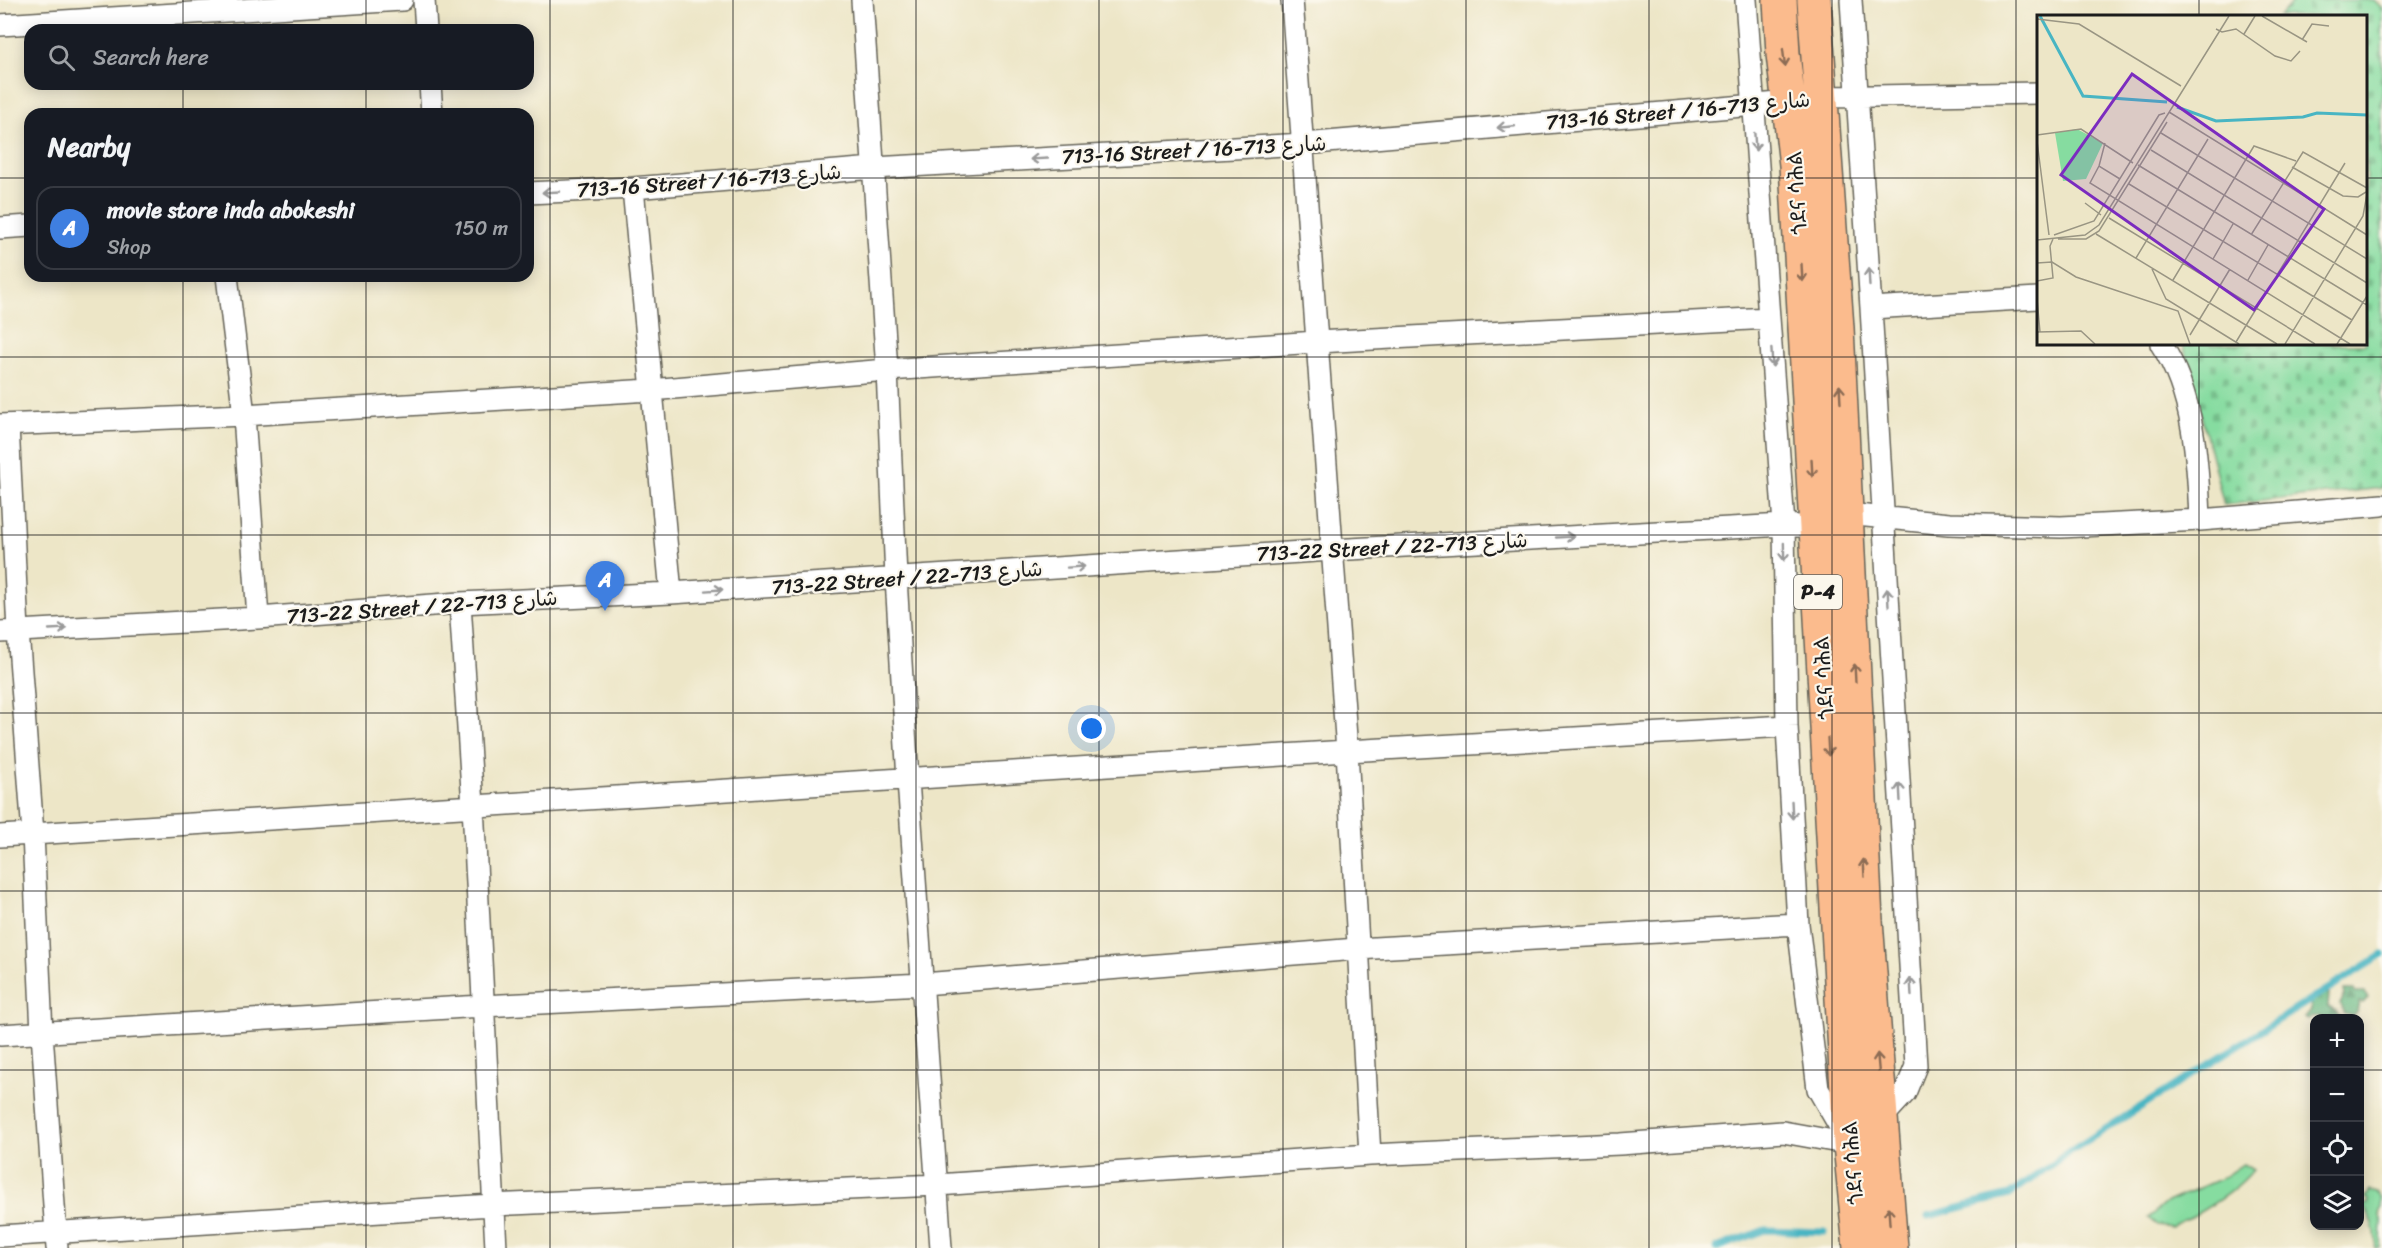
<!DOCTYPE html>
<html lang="en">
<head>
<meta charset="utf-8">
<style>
  :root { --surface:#171b24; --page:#20242c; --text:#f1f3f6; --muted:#9ea1a6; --line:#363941; --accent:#1f6fb2 }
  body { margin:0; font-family:Sriracha,"Playpen Sans Arabic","Noto Sans Ethiopic",sans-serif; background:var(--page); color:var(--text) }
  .controls { position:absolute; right:18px; bottom:18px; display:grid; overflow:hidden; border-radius:12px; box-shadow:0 3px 15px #0003 }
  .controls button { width:54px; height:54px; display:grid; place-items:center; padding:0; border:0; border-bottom:2px solid var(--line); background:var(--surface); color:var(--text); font:30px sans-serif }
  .you { position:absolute; left:1092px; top:729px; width:21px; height:21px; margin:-15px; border:4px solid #fff; border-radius:50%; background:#1a73e8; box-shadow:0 0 0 9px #1a73e833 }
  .badge { display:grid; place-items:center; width:39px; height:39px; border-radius:50%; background:var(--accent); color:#fff; font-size:20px; font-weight:700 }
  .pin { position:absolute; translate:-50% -50px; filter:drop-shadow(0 2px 3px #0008) }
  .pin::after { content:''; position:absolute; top:32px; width:21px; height:18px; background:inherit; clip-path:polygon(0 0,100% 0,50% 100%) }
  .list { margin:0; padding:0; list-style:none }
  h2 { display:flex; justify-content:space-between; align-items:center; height:78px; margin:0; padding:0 24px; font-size:26px }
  h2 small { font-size:20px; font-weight:400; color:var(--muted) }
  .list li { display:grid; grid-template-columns:39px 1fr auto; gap:18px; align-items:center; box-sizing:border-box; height:84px; margin:0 12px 12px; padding:0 12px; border:2px solid var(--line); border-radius:18px }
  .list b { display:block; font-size:22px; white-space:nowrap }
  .list p { margin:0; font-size:20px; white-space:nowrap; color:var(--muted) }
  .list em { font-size:20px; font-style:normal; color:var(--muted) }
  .icon { flex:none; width:33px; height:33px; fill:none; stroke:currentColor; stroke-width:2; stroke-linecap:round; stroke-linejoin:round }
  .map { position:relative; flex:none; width:2382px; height:1248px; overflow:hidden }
  .search { position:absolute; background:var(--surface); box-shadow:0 3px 15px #0003; left:24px; top:24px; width:510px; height:66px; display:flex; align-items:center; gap:15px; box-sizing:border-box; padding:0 21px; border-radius:18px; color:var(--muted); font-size:22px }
  .panel { position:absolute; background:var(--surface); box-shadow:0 3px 15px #0003; left:24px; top:108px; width:510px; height:174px; border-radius:18px }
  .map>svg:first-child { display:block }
</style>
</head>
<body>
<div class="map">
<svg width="2382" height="1248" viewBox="0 0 2382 1248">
  <defs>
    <pattern id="forest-firs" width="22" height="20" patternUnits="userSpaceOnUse" patternTransform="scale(1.5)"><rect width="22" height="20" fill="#6cbc86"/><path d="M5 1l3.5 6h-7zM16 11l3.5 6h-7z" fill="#58986d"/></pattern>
    <pattern id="cemetery-stones" width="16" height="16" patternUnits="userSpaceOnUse" patternTransform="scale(1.5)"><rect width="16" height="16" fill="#86dca0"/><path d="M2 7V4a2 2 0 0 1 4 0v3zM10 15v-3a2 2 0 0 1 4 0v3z" fill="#73bc89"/></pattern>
  </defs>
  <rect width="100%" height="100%" fill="#fbf7ec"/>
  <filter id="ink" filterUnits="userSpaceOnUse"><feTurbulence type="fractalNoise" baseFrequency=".0167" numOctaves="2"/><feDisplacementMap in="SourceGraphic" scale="12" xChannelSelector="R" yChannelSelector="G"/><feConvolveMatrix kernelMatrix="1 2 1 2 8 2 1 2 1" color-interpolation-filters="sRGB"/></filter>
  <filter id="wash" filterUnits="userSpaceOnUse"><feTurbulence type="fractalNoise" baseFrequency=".008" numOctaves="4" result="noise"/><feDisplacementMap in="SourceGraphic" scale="24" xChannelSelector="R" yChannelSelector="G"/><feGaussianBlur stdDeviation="1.35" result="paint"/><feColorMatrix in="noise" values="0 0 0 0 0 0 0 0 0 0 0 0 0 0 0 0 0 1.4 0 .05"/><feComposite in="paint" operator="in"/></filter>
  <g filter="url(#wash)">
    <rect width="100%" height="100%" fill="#ede6c7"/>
    <!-- grass -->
    <path fill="#86dca0" stroke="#517c5e" stroke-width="1.5" d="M2243,1164L2253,1170C2238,1189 2214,1204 2193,1216C2186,1220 2177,1221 2172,1227L2157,1225L2148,1218L2167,1202L2222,1178Z
      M2370,1191L2377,1193L2382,1199V1207L2379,1213L2382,1224L2380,1248H2375C2378,1232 2372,1218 2362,1205L2367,1204L2368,1200L2365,1198Z"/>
    <!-- forest -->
    <path fill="url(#forest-firs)" stroke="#446c51" stroke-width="1.5" d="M2346,990H2354L2355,993H2364L2368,998L2363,1003L2359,1002L2357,1011L2353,1016L2344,1014L2340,1004L2345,995L2344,990Z
      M2329,993L2328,1007L2336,1011L2341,1018H2319L2312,1016L2308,1019L2305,1017L2311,1010L2310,999L2314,995Z"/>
    <!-- cemetery -->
    <path fill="url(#cemetery-stones)" stroke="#517c5e" stroke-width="1.5" d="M2295,0H2374L2382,8V488L2224,505L2183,344H2366V16H2279Z"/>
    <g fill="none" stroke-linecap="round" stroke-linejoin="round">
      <!-- stream -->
      <path stroke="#48b5c3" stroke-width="7" d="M1928,1216L2009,1195L2069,1152L2382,955
        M1716,1248L1765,1230L1824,1232"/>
    </g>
  </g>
  <g filter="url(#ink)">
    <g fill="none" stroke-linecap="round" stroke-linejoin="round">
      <!-- minor casing -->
      <g stroke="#656358" stroke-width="24">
        <path id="minor" d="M424,0L426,30
          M862,0L887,370L896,578L908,780L941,1248
          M1292,0L1347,751L1370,1155
          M1746,0L1784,525L1787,726L1798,924L1818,1089L1847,1139
          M1851,0L1871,308L1916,1066L1905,1093L1882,1118
          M0,25L402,0
          M430,84L432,114
          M633,188L671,593
          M528,193L633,188L874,168L1304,144L1789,102L1820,97L2038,93
          M0,228L30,226
          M227,276L244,415L258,618
          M1871,308L2038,298
          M2161,344C2194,394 2198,461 2200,520
          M0,425L244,415L650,390L887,370L1317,342L1769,318
          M8,425L18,631L33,834L42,1033L57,1248
          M1846,514L1949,524L2061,527L2200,520L2382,505
          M460,603L473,806L496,1248
          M0,632L258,618L460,603L671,593L1332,550L1784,525L1814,527
          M0,836L1347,751L1787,726
          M0,1035L482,1006L923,984L1357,949L1798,924
          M0,1236L492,1205L937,1185L1370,1155L1620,1144L1783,1132L1850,1144L1861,1143"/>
      </g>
      <!-- trunk casing -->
      <g stroke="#656358" stroke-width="36">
        <path id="trunk" d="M1780,0L1783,54L1796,165L1850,1144L1860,1248
          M1814,0L1837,328L1866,921L1891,1248"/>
      </g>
      <!-- minor -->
      <use href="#minor" stroke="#fff" stroke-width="21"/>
      <!-- trunk -->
      <use href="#trunk" stroke="#fbbb8d" stroke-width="33"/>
    </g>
    <!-- one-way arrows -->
    <defs><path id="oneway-shaft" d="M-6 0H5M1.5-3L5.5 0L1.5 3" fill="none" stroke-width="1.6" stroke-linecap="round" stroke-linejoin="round" transform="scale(1.5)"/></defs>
    <g stroke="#8c6c54">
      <use href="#oneway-shaft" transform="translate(1784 58) rotate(83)"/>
      <use href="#oneway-shaft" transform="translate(1802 273) rotate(87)"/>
      <use href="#oneway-shaft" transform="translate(1840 394) rotate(-93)"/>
      <use href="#oneway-shaft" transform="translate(1812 468) rotate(87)"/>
      <use href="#oneway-shaft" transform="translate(1855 673) rotate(-93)"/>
      <use href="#oneway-shaft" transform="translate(1828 747) rotate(87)"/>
      <use href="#oneway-shaft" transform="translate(1864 868) rotate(-93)"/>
      <use href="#oneway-shaft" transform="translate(1878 1062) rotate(-95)"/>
      <use href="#oneway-shaft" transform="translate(1889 1216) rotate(-94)"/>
    </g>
    <g stroke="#999">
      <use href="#oneway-shaft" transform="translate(1506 127) rotate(175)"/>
      <use href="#oneway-shaft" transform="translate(1755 142) rotate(86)"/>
      <use href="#oneway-shaft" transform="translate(1039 159) rotate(177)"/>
      <use href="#oneway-shaft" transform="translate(551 192) rotate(177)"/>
      <use href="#oneway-shaft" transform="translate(1869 277) rotate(-93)"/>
      <use href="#oneway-shaft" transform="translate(1772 358) rotate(86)"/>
      <use href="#oneway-shaft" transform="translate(1565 537) rotate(-3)"/>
      <use href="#oneway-shaft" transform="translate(1784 552) rotate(89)"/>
      <use href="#oneway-shaft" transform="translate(1076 567) rotate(-4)"/>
      <use href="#oneway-shaft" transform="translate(714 590) rotate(-4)"/>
      <use href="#oneway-shaft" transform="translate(1888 597) rotate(-93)"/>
      <use href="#oneway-shaft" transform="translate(58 629) rotate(-3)"/>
      <use href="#oneway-shaft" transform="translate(1900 792) rotate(-93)"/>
      <use href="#oneway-shaft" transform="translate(1792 810) rotate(87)"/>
      <use href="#oneway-shaft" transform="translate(1911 987) rotate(-93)"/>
    </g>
  </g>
  <!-- grid -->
  <path fill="none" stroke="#1c1c1c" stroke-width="1.5" stroke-opacity="0.55" d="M183,0V30M366,0V30M550,0V1248M733,0V1248M916,0V1248M1099,0V1248M1283,0V1248M1466,0V1248M1649,0V1248M1832,0V1248M2016,0V1248M2199,0V16M183,84V114M366,84V114M0,178H30M528,178H2038M2366,178H2382M183,276V1248M366,276V1248M2199,344V1248M0,357H2382M0,535H2382M0,713H2382M0,891H2382M0,1070H2314M2360,1070H2382"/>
  <g text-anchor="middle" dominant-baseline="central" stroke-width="4.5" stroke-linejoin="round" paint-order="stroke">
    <!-- shield labels -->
    <rect fill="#fbf7ec" stroke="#5f5e5a" stroke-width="1.5" x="1794" y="575" width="48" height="34" rx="4.5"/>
    <g font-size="20" font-weight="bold" fill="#1c1c1c">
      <text x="1818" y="592">P-4</text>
    </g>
    <!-- street labels -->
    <g font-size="21" fill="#1c1c1c" stroke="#fbf7ec">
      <text transform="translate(1678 111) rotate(-5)">713-16 Street / شارع 713-16</text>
      <text transform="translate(1194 150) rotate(-3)">713-16 Street / شارع 713-16</text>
      <text transform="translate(709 181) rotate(-4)">713-16 Street / شارع 713-16</text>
      <text transform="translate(1797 193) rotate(-94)">ጎደና ሳሕል</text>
      <text transform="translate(1392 547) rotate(-3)">713-22 Street / شارع 713-22</text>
      <text transform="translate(907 578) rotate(-4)">713-22 Street / شارع 713-22</text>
      <text transform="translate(422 607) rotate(-4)">713-22 Street / شارع 713-22</text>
      <text transform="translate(1824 678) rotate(-94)">ጎደና ሳሕል</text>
      <text transform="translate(1853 1163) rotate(-95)">ጎደና ሳሕል</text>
    </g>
  </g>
  <!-- overview -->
  <g transform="translate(2037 15)">
    <rect width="330" height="330" fill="#ede6c7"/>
    <path d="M40,114L66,128L49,164L26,166L18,118Z" fill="#86dca0"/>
    <path fill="none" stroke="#48b5c3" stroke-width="3" d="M3,1L46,81L130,87M140,92L179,106L266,102L280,98L330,100"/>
    <path fill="none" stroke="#999583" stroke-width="1.5" d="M225,1L270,27M0,4L42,9L144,71M179,14L185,17L199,14L238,41L254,46L263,36M207,19L218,1M265,25L275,9L292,11M132,97L330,220M124,118L330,244M0,120L44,114L96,148M0,126L12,220M114,135L330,268M101,150L330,290M62,151L68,128M255,152L306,181L321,182L329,177M83,164L62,151L53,168L313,329M92,169L315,305M48,188L64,200M72,203L278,329M59,219L240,329M17,220L57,206L122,100L128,98M214,220L266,137L330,173M21,224H49L62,216L130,107M0,225L48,220L62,210L192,1M99,243L171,124M176,244L196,209M0,248L15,247L39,262L141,296L153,329M115,254L129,284L202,329M240,260L308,148M136,265L217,131L259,146M211,265L231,230M0,266L16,263L13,231L16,224M0,284L3,317M0,317L44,316L58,329M153,320L193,254M199,327L230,276M248,329L326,201L330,179M300,329L330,281"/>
    <path fill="#7b2cbf" fill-opacity="0.15" stroke="#7b2cbf" stroke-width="3" d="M95,59L287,194L217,295L24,160Z"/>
    <rect width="330" height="330" fill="none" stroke="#1c1c1c" stroke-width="3"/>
  </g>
</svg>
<div class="controls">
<button>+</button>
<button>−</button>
<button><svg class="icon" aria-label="locate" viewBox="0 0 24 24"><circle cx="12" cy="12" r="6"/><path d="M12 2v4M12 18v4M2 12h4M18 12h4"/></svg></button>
<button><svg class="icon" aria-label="layers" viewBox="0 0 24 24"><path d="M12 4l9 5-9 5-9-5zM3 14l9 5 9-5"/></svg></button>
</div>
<div class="you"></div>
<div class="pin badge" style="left:605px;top:611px;background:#3f7fe0">A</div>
<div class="search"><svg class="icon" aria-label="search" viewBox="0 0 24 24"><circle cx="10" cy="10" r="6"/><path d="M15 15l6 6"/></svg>Search here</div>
<section class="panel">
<h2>Nearby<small></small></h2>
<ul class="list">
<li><span class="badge" style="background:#3f7fe0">A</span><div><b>movie store inda abokeshi</b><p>Shop</p></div><em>150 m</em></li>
</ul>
</section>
</div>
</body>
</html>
